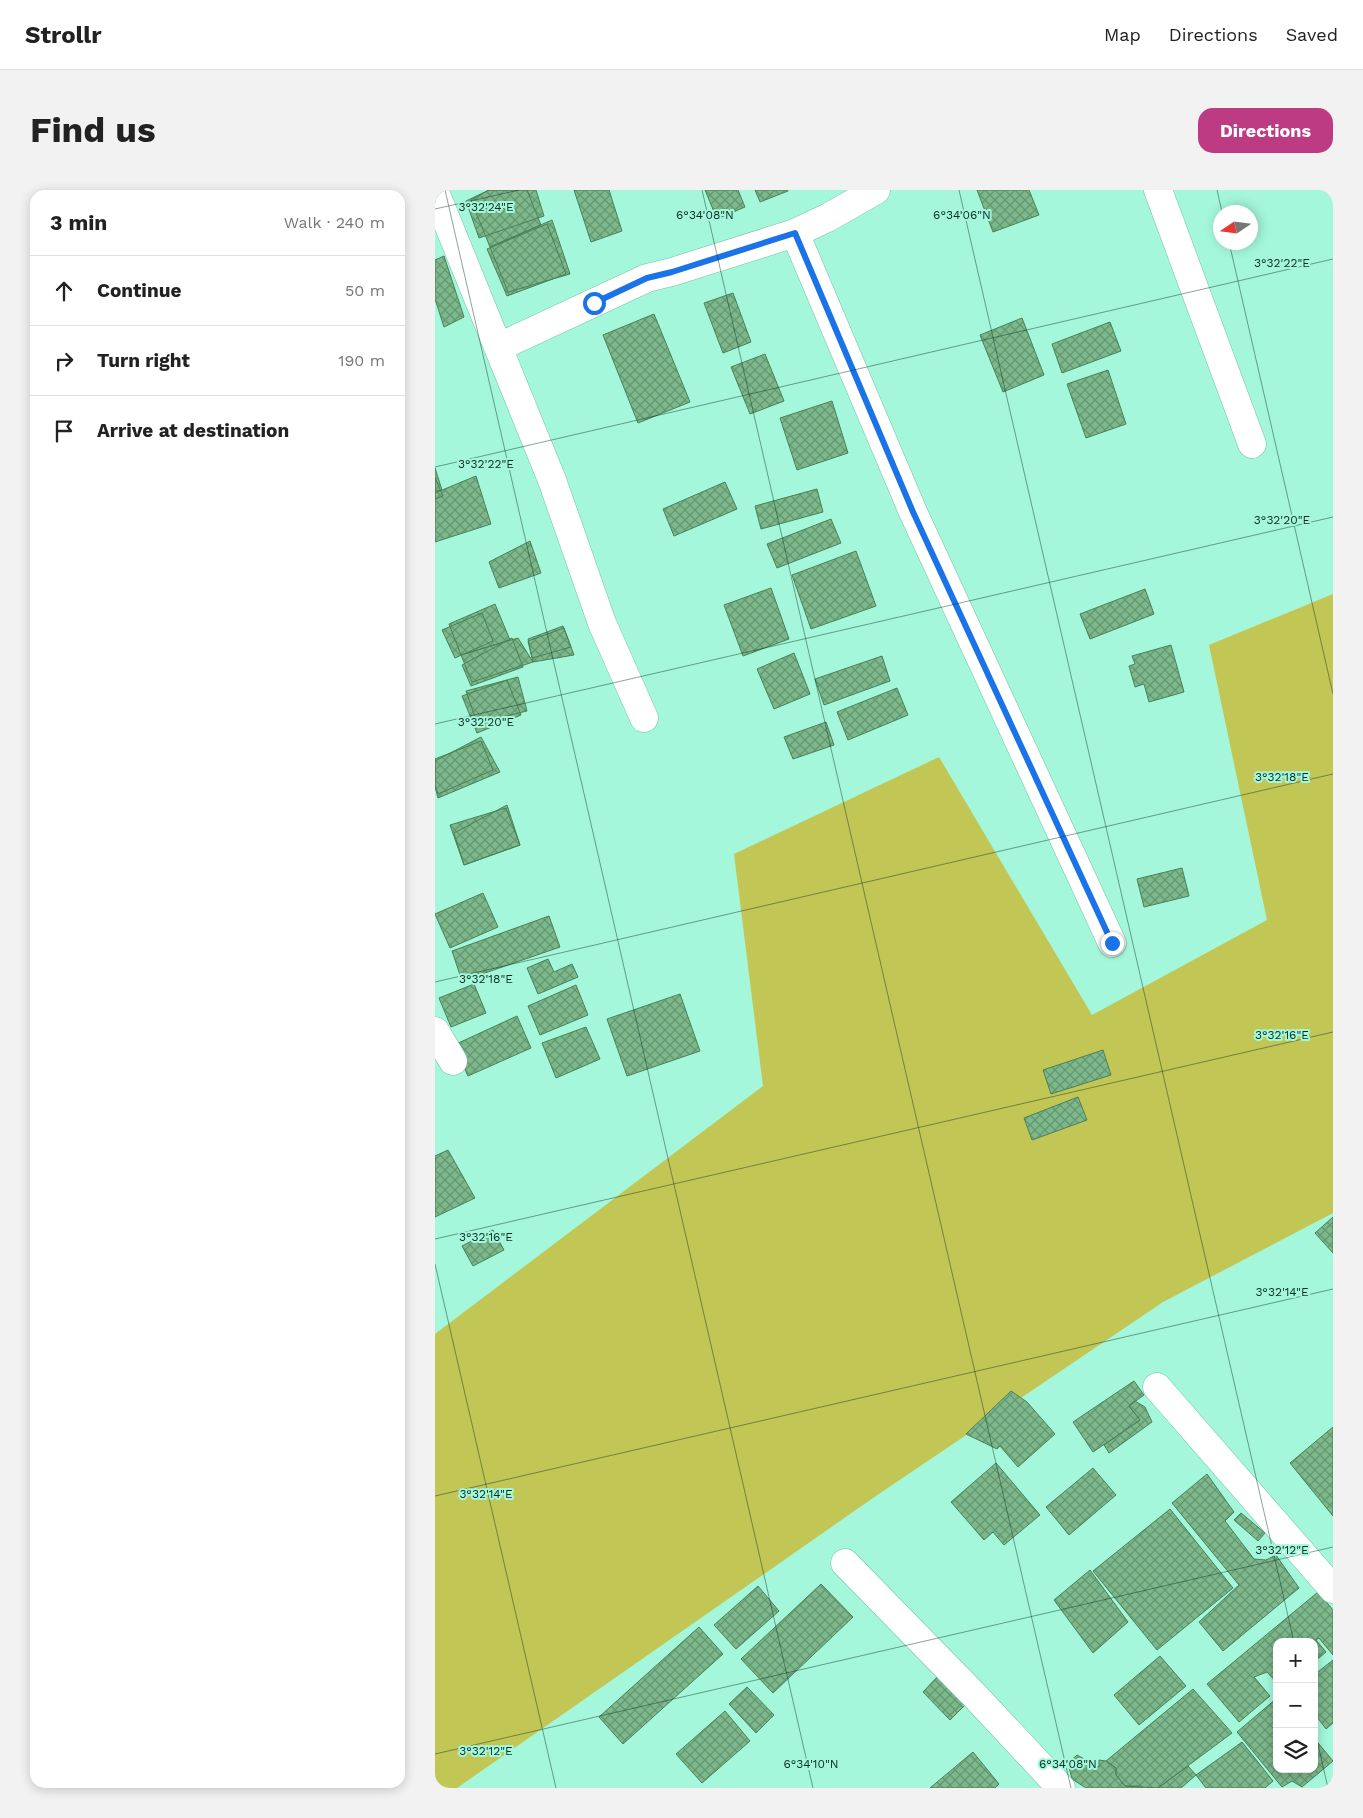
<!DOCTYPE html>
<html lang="en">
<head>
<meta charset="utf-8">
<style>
  :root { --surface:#fff; --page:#f2f2f2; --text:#222; --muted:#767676; --line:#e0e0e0; --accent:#bd3b82 }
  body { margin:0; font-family:"Work Sans",sans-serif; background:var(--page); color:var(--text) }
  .controls { position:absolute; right:15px; bottom:15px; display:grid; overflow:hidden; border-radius:10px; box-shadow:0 2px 12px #0003 }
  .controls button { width:45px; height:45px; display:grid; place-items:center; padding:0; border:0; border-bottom:1px solid var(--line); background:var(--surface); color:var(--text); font:25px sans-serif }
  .compass { position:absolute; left:778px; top:15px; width:45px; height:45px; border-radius:50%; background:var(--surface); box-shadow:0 2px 12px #0003; rotate:257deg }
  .stop { position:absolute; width:15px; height:15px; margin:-11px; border:4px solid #1a73e8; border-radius:50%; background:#fff }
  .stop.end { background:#1a73e8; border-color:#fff; box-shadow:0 1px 5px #0008 }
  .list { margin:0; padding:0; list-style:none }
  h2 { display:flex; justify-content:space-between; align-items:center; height:65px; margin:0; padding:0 20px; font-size:21px }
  h2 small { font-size:16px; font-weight:400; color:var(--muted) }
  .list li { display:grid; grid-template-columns:32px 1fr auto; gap:15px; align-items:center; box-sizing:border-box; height:70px; padding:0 20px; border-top:1px solid var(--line) }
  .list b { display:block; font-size:19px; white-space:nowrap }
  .list em { font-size:16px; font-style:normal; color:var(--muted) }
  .icon { flex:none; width:28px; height:28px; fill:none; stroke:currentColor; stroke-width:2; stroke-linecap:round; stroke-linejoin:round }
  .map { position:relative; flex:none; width:898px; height:1598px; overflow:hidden; border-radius:15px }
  header { display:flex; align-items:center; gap:30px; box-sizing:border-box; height:70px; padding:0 25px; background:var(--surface); border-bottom:1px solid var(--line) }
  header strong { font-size:24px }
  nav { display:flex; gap:28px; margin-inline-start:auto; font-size:18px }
  .intro { display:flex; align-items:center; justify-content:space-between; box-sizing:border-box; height:120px; padding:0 30px }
  h1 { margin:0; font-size:35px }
  .button { padding:12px 22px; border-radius:15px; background:var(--accent); color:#fff; font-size:18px; font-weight:700 }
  main { display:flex; gap:30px; padding:0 30px }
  aside { flex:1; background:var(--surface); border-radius:15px; box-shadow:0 2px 12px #0003 }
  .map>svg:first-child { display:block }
</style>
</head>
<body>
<header>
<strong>Strollr</strong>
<nav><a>Map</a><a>Directions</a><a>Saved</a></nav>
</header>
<div class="intro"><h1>Find us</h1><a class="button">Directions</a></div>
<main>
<aside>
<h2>3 min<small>Walk · 240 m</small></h2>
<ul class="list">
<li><svg class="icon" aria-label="ahead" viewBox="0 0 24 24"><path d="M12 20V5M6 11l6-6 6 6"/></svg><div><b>Continue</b></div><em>50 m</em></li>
<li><svg class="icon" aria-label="right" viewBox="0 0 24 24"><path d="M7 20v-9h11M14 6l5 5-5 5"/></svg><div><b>Turn right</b></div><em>190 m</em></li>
<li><svg class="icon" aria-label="arrive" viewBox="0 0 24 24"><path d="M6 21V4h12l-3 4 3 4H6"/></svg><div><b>Arrive at destination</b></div></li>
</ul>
</aside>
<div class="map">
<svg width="898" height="1598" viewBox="0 0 898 1598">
  <defs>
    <pattern id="building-cross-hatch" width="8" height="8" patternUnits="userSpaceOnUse" patternTransform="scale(1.25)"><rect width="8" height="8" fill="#7db88b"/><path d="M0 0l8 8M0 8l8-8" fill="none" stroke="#659671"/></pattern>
  </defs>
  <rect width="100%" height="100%" fill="#a4f7db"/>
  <!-- green -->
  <path fill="#c2c655" d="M898,404V1023L728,1112L438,1308L22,1598H0V1144L328,896L299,664L504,567L657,825L832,730L774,455Z"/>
  <!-- building -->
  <path fill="url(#building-cross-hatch)" stroke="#498258" d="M54,0H101L109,26L44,48L31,11Z
    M54,0H92L106,35L55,57L36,10Z
    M139,0H174L187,41L156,52Z
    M270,0H303L310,17L282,29Z
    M320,0H353V1L325,12Z
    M542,0H594L604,25L558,42Z
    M117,30L135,84L73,102L55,57Z
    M112,34L131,84L72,106L52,59Z
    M9,66L29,127L9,137L0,109V70Z
    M298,103L316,152L288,163L269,113Z
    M219,124L255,212L203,233L168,145Z
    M587,128L609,185L568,202L545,145Z
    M675,132L686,161L627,183L617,154Z
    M330,164L349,211L315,224L296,177Z
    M673,180L691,234L651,248L632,194Z
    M397,211L413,263L362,280L345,228Z
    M0,278L7,300L0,301Z
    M41,286L56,334L0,352V303Z
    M0,288L8,306L0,309Z
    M290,292L302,319L239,346L228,319Z
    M382,299L388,322L326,339L320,316Z
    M396,329L406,353L342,378L332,354Z
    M95,351L106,383L64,398L54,372Z
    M421,361L441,416L376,439L357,385Z
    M336,398L354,449L308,466L289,415Z
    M710,399L719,424L655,449L645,424Z
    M60,414L75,450L26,465L14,434Z
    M47,423L58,451L20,468L7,440Z
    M128,436L136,457L97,468L93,449Z
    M129,438L139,465L98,472L93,451Z
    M77,448L88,477L36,496L27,475Z
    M83,448L98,472L37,492L26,465Z
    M736,455L749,502L714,512L709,494L700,497L694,476L700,474L697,466Z
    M359,463L375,504L339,519L322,479Z
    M447,466L455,491L389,515L380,489Z
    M83,487L92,521L42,533L31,501Z
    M72,490L86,525L42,543L27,506Z
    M462,498L473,525L413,550L402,522Z
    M391,532L399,555L358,569L349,547Z
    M46,547L65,582L3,608L0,597V571Z
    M46,551L58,580L3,604L0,595V569Z
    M72,615L85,655L29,675L19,643Z
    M71,618L85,655L29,675L15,635Z
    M747,678L754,706L709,717L702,689Z
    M48,703L63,737L15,758L0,724Z
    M114,726L125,757L27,791L17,761Z
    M113,769L119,782L137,774L143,787L103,804L92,778Z
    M39,794L51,823L16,837L4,808Z
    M141,795L153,825L105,845L93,816Z
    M245,804L265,861L192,886L172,829Z
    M82,826L96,858L33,886L19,855Z
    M151,837L165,869L121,888L107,853Z
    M668,860L676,885L616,904L608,880Z
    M643,907L652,930L597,950L589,928Z
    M13,960L40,1008L0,1027V966Z
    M898,1027V1063L880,1043Z
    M58,1040L69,1060L38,1076L27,1056Z
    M699,1191L709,1205L694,1216L705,1230L658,1262L638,1232Z
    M576,1201L592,1212L620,1244L583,1277L565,1256L562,1259L531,1244Z
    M700,1211L710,1217L717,1232L674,1263L669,1255L705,1230L694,1216Z
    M898,1237V1326L855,1273Z
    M561,1273L605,1325L569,1355L558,1342L549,1350L516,1312Z
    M658,1278L681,1305L634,1345L611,1317Z
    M772,1284L799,1322L790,1331L819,1369L831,1370L841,1365L864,1398L788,1461L764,1432L804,1395L737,1313Z
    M735,1319L798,1398L722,1460L658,1381Z
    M806,1323L830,1343L823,1351L799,1330Z
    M655,1380L693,1432L658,1463L619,1410Z
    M386,1394L418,1427L338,1503L306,1469Z
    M323,1396L344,1421L301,1459L279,1435Z
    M883,1402L898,1420V1465L884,1448L881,1450L891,1462L879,1472V1452H842V1493L832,1482L819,1487L835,1506L804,1532L772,1494Z
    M264,1437L288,1464L188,1554L164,1527Z
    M725,1466L751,1496L704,1535L679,1505Z
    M898,1470V1533L891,1539L879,1523V1485Z
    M504,1485L532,1513L515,1530L488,1502Z
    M312,1497L339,1525L321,1543L294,1514Z
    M758,1499L797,1543L723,1598L690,1596L681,1585V1578L671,1571Z
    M842,1508V1579H879V1548L898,1571L867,1597L857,1591L847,1597L802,1542Z
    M290,1521L315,1551L267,1593L241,1564Z
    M807,1552L838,1591L830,1598H771L761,1585Z
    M538,1562L564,1594L560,1598H495Z
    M642,1565L664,1577V1570L671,1571L681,1578V1585L690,1596H706L708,1598H651L637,1589L633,1573Z
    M753,1576L761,1585L746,1598H723Z"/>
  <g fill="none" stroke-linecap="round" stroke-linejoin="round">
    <!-- minor casing -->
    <g stroke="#72c3a9" stroke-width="29">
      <path id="minor" d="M723,0L817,254
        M0,2L117,290L167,433L209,528
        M360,43L478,322L677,753
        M64,157L212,88L237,82L360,43L392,28L441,0
        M0,841L18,871
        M722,1197L898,1399
        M410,1373L540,1506L626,1598"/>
    </g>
    <!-- minor -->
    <use href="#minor" stroke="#fff" stroke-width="28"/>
  </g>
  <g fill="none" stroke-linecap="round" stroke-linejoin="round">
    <!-- route -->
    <path stroke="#1a73e8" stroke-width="6" d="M159,113L212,88L237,82L360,43L478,322L677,753"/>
  </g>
  <!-- ticks -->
  <path fill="none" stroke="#0b2f25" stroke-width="1" stroke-opacity="0.45" d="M10,0L378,1598M267,0L636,1598M524,0L859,1452M782,0L787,22M0,19L84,0M794,52L898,504M0,277L898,69M0,534L898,327M0,792L898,584M0,1049L898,842M0,1074L121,1598M0,1306L898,1099M879,1537L893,1598M0,1564L898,1357"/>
  <g font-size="12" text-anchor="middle" fill="#0b2f25" stroke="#a4f7db" stroke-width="4" stroke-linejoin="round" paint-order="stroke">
    <text x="51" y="21">3°32'24"E</text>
    <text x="270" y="29">6°34'08"N</text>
    <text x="527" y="29">6°34'06"N</text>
    <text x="847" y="77">3°32'22"E</text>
    <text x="51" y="278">3°32'22"E</text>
    <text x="847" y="334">3°32'20"E</text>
    <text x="51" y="536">3°32'20"E</text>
    <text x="847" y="591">3°32'18"E</text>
    <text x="51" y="793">3°32'18"E</text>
    <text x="847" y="849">3°32'16"E</text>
    <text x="51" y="1051">3°32'16"E</text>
    <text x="847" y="1106">3°32'14"E</text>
    <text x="51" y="1308">3°32'14"E</text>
    <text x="847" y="1364">3°32'12"E</text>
    <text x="51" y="1565">3°32'12"E</text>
    <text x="376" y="1578">6°34'10"N</text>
    <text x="633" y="1578">6°34'08"N</text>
  </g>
</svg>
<div class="controls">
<button>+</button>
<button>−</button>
<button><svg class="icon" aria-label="layers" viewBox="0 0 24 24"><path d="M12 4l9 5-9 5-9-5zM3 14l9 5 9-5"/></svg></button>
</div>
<svg class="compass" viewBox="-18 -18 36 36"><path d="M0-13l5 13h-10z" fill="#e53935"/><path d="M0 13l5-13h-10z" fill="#767676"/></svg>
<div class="stop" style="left:159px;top:113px"></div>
<div class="stop end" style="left:677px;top:753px"></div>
</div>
</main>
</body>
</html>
